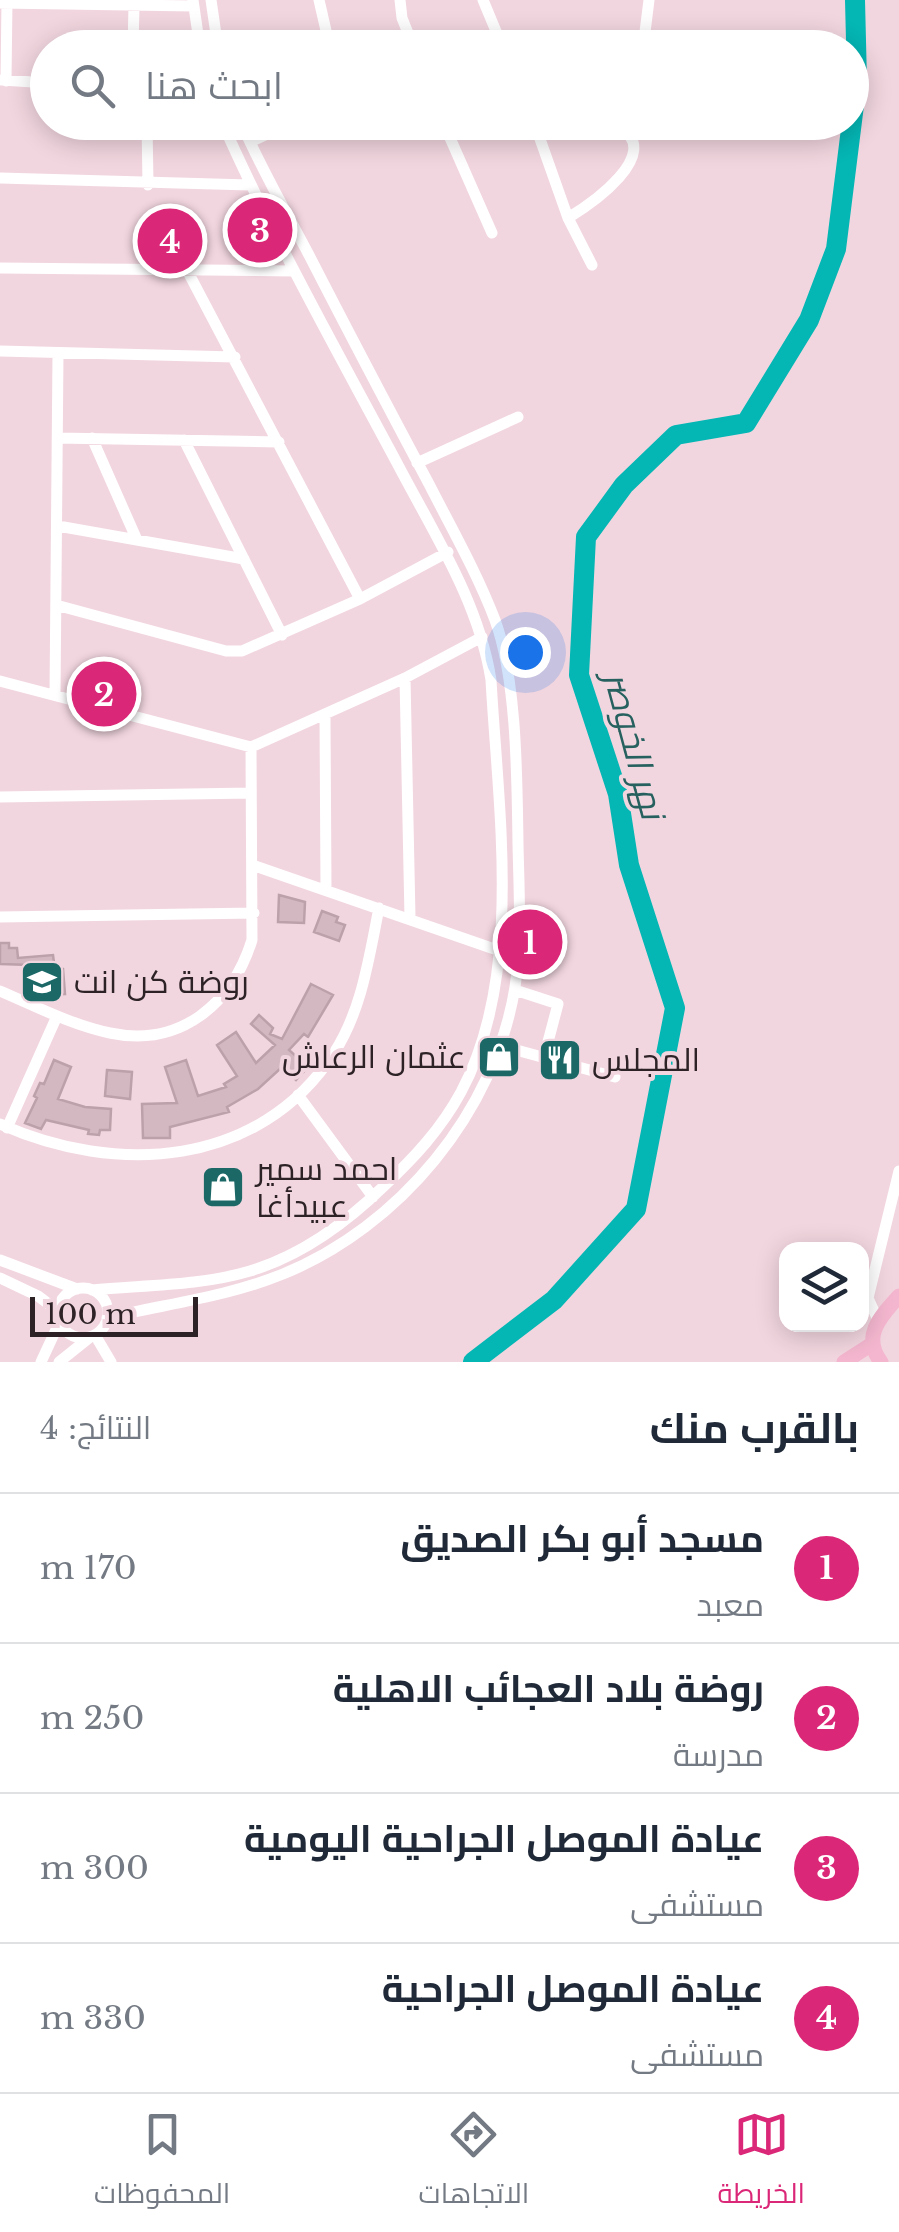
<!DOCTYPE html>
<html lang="ar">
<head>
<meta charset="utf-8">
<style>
  :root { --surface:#fff; --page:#f6f6f7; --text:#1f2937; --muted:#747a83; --line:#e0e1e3; --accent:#db2777 }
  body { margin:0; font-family:"Libre Baskerville",Cairo,serif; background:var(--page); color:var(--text); direction:rtl }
  .controls { position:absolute; right:30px; bottom:30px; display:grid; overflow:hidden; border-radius:20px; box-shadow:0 5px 25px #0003 }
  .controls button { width:90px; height:90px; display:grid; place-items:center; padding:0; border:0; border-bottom:2px solid var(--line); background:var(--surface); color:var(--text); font:50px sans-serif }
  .scale { position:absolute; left:30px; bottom:25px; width:168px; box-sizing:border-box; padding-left:10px; border:5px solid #2d2327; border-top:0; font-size:28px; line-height:35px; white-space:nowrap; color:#2d2327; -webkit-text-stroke:8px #f2d6df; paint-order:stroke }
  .you { position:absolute; left:525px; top:652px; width:35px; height:35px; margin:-25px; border:8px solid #fff; border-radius:50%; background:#1a73e8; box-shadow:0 0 0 15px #1a73e833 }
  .badge { display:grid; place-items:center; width:65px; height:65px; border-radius:50%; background:var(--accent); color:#fff; font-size:32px; font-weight:700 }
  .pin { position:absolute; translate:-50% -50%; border:5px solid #fff; box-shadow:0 2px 10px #0006 }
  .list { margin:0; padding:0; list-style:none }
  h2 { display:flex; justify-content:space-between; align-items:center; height:130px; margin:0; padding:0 40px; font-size:42px }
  h2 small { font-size:32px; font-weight:400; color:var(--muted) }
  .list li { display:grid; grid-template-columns:65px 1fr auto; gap:30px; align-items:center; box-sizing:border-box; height:150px; padding:0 40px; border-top:2px solid var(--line) }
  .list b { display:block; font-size:38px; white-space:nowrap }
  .list p { margin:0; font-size:32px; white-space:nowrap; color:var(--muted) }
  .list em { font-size:32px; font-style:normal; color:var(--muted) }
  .icon { flex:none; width:55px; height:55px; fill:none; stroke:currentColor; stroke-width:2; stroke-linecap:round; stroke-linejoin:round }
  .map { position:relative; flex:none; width:899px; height:1362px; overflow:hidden; direction:ltr }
  .search { position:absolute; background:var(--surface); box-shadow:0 5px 25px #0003; left:30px; right:30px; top:30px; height:110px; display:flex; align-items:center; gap:25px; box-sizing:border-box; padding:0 35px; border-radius:55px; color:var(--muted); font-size:38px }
  .sheet { height:730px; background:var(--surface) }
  nav { display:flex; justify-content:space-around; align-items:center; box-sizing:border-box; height:140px; border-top:2px solid var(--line); background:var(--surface); font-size:28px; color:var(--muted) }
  nav a { display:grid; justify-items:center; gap:5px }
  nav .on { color:var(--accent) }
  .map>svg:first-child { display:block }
</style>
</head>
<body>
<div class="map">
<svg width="899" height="1362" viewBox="0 0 899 1362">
  <rect width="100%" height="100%" fill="#f2d6df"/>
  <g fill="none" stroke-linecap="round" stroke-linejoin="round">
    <!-- river -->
    <path stroke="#04b6b4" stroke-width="20" d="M473,1362L554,1300L636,1209L675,1008L629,865L618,794L579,675L586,537L624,485L676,435L746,423L809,320L836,249L857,81L855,0"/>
  </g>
  <!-- building -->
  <path fill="#d3b8c1" stroke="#bca1aa" stroke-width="2.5" d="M279,895L305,902L304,923L278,922Z
    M322,911L338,917L336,922L345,925L339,941L314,932Z
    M0,943H9V948H17L18,958L53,955L54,963L47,964V969H63L65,994L32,995L31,965L0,964Z
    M311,984L333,995L308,1037L304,1034L289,1050L308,1067L296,1080L282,1067L258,1089L227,1107L229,1112L170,1127V1138H143L142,1104L177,1103L165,1067L186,1060L198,1096L226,1087L224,1084L237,1076L217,1045L236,1032L256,1063L275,1045L251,1024L259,1015L273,1028L270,1034L282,1039Z
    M54,1060L71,1067L58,1099L85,1107L111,1109L110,1130H100L99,1135L88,1134L89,1130L46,1120L41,1129L25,1123L37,1098L34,1096L40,1083L44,1084Z
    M107,1070L132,1072L130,1099L105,1096Z"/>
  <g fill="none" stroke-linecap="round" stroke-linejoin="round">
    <!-- minor -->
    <path stroke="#fff" stroke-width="11" d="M193,0L200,48
      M211,0L218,48
      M319,0L330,48
      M400,0L402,18L414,48
      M483,0L503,48
      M0,3L193,6
      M502,46L520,48
      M133,48L134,6
      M643,48L649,0
      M2,80L48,83
      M6,81L7,0
      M147,122L148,185
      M443,122L492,233
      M534,122L568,218L592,265
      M542,122L557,131L620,127C664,154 591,204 568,218
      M250,142L293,122
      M0,178L250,185
      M0,268L294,271
      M188,272L360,599
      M0,351L235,357
      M58,438L279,442
      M92,438L137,540
      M184,440L282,635
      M417,463L518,417
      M58,526L244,559
      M56,605L226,651H242L360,599L448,552
      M405,678L410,917
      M0,681L251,747L405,678L482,637
      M55,695L58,353
      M325,715L326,889
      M0,797L251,793
      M252,865L500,951
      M0,917L254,913
      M515,990L558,1004L544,1057
      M0,991C35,1006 72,1025 110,1033C180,1048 232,1004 252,940L251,747
      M498,1045L615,1077
      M298,1095L373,1197
      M0,1124C116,1176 259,1168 334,1053C362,1010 369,957 379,908
      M7,1128L57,1016
      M0,1260L77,1289
      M0,1278L38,1296L58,1311
      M58 1313a25 25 0 1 1 50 0a25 25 0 1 1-50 0Z
      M92,1290C144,1285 200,1286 250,1271C300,1256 347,1222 384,1186C414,1158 441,1129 461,1092C524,975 498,809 491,680C479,602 433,532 397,463C337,351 274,239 222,122
      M107,1318C165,1304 227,1297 283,1274C399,1227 495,1112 515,987C522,939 519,892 518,844C517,778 517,680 495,620C477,573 452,529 429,484C389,409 349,333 310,257C287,213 261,169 241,122
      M878,1320L868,1298L899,1171
      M95,1335L111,1362
      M41,1362L60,1321
      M59,1362L89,1338"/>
    <!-- major -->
    <path stroke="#f3b6ce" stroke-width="15" d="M844,1362L872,1344
      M881,1362C861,1336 881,1316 899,1296"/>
  </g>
  <!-- icons -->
  <defs>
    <g id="school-square" transform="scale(2.25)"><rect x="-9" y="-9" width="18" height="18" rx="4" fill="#1b6867" stroke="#f2d6df"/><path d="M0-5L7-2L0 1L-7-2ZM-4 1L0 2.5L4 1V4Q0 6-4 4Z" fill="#fff"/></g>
    <g id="shop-square" transform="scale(2.25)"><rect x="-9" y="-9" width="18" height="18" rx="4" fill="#1b6867" stroke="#f2d6df"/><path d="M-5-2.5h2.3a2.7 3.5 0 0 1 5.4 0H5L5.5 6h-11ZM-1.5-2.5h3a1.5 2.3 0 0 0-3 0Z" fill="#fff"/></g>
    <g id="restaurant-square" transform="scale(2.25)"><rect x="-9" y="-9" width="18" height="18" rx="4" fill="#1b6867" stroke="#f2d6df"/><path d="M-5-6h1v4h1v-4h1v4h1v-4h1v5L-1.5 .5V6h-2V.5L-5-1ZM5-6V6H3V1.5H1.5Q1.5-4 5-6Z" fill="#fff"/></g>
  </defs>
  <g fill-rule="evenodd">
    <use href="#school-square" x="42" y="982"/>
    <use href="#shop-square" x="499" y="1057"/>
    <use href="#restaurant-square" x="560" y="1060"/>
    <use href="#shop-square" x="223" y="1187"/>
  </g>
  <g text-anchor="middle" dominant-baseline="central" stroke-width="8" stroke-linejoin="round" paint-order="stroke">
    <!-- poi labels -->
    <g font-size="32" fill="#2d2327" stroke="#f2d6df" text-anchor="start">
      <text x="74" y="982">روضة كن انت</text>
      <text x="466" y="1057" text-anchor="end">عثمان الرعاش</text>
      <text x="592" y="1060">المجلس</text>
      <text x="256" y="1169">احمد سمير<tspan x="256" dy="37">عبيدأغا</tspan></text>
    </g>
    <!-- water labels -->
    <g font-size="35" font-style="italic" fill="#27615f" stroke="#f2d6df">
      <text transform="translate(635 745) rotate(75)">نهر الخوصر</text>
    </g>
  </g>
</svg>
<div class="controls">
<button><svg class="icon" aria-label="layers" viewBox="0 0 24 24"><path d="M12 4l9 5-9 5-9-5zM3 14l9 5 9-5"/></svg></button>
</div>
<div class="scale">100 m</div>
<div class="you"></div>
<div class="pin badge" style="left:530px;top:942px">1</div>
<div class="pin badge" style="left:104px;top:694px">2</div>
<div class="pin badge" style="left:260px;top:230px">3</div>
<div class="pin badge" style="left:170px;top:241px">4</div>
<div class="search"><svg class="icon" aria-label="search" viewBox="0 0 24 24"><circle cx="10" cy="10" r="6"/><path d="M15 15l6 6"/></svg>ابحث هنا</div>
</div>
<section class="sheet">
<h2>بالقرب منك<small>النتائج: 4</small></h2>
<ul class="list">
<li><span class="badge">1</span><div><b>مسجد أبو بكر الصديق</b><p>معبد</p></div><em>170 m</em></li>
<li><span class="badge">2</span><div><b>روضة بلاد العجائب الاهلية</b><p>مدرسة</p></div><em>250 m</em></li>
<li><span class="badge">3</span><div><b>عيادة الموصل الجراحية اليومية</b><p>مستشفى</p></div><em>300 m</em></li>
<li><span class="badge">4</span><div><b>عيادة الموصل الجراحية</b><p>مستشفى</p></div><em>330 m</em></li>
</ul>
</section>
<nav>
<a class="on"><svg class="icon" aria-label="map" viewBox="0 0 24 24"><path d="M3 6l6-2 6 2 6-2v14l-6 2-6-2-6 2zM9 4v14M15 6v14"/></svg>الخريطة</a>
<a><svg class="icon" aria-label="directions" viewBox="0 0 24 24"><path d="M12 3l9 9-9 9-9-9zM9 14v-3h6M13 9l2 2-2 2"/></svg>الاتجاهات</a>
<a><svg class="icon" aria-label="saved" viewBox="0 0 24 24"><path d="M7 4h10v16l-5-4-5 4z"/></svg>المحفوظات</a>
</nav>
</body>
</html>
